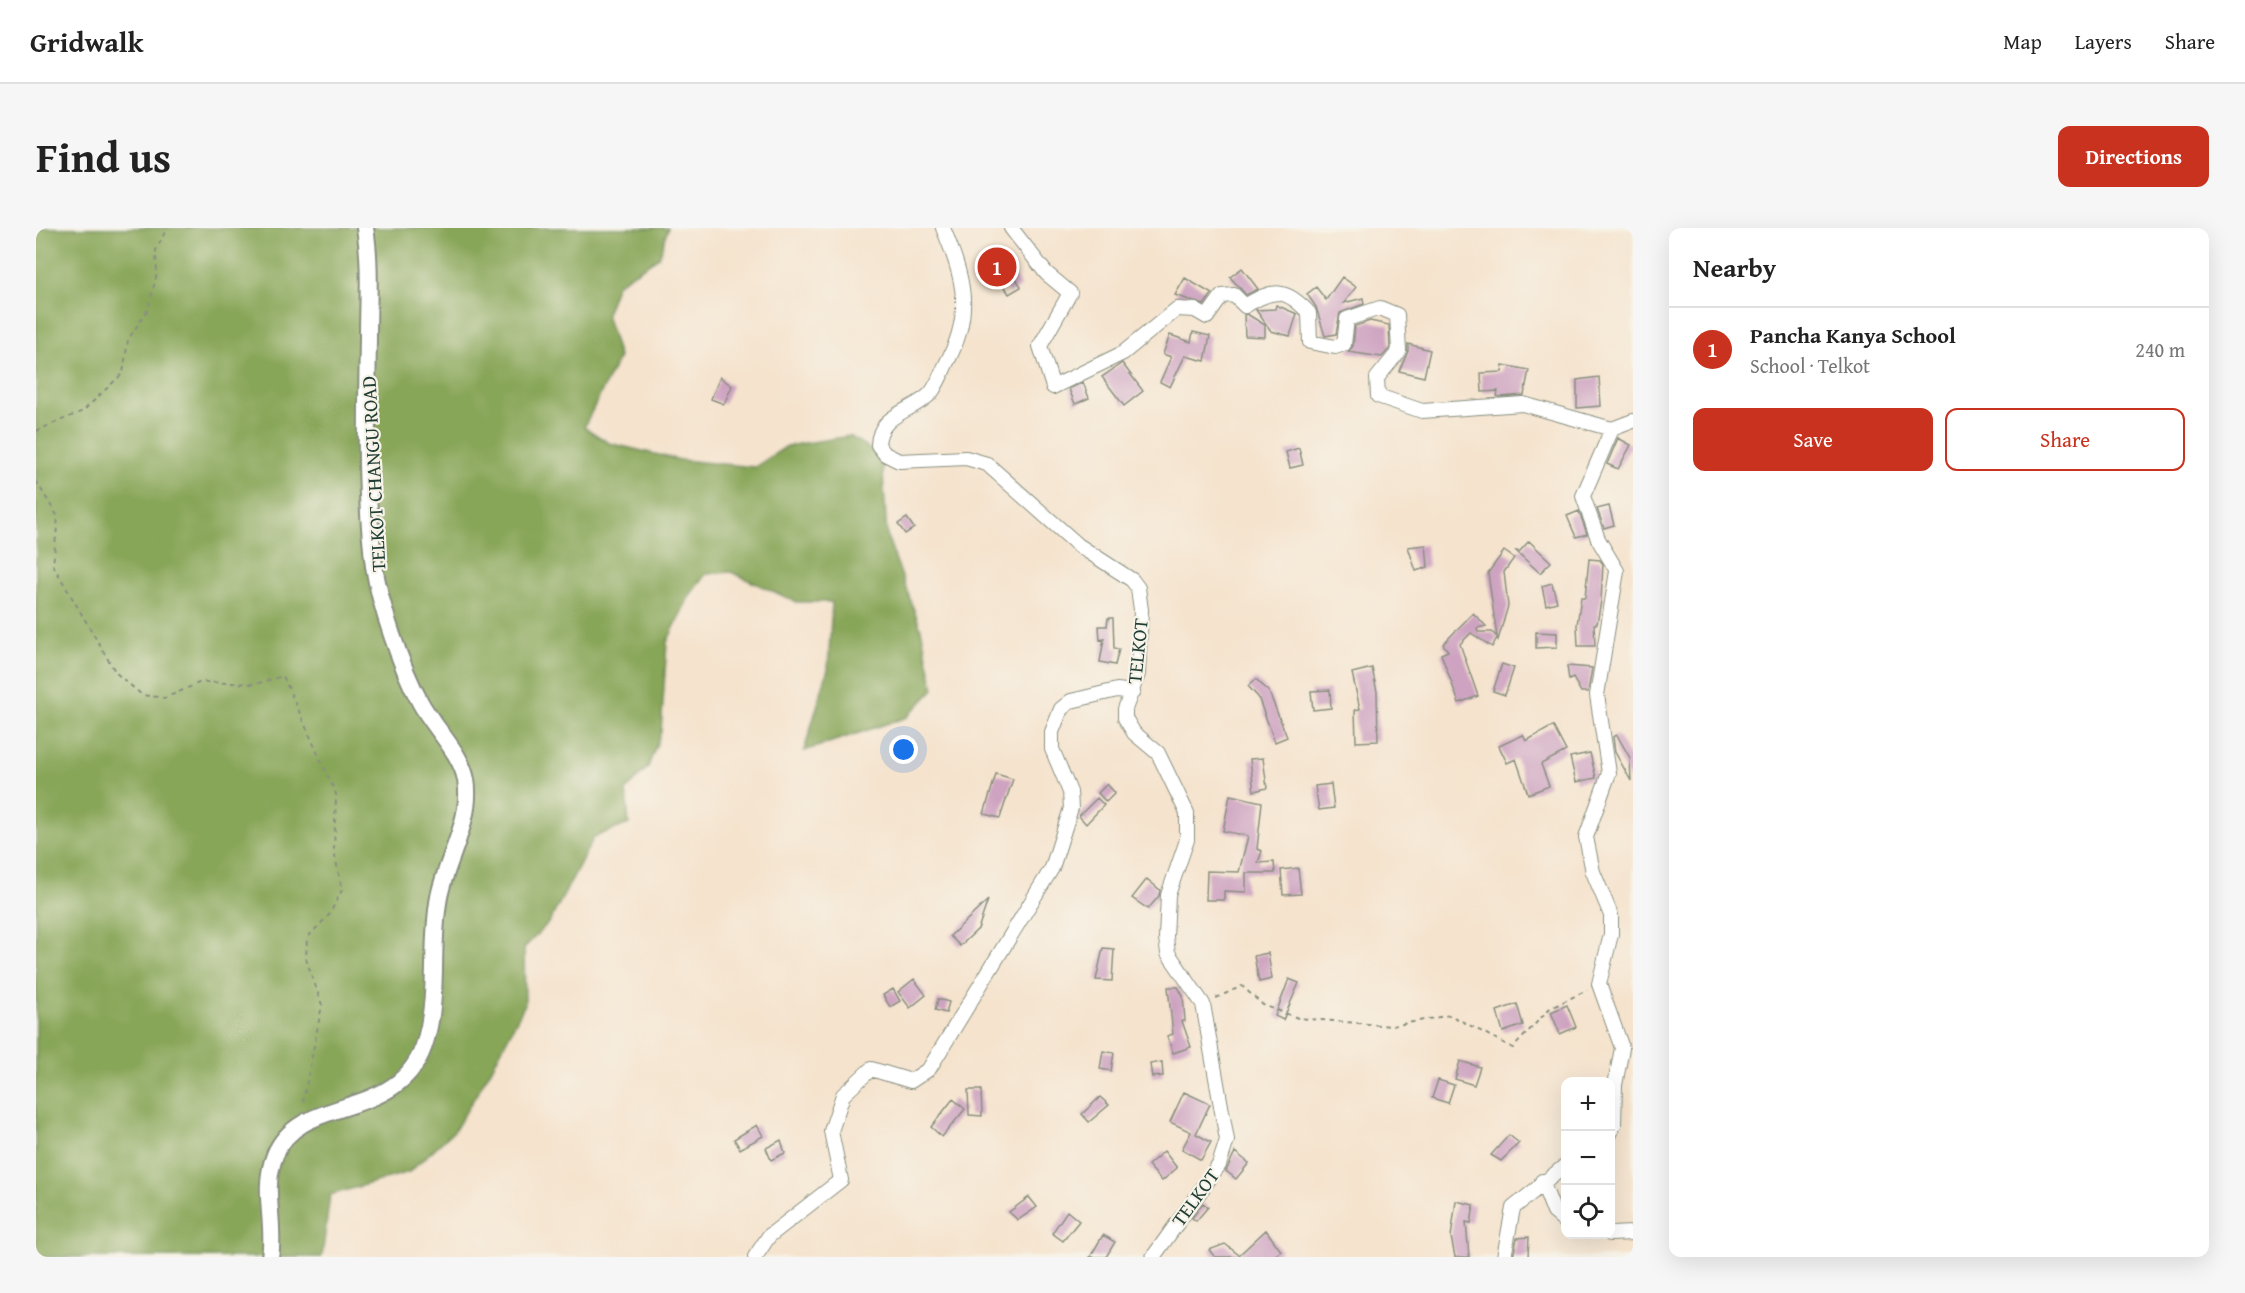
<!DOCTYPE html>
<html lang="en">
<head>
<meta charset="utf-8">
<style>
  :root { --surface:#fff; --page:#f6f6f6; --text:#222; --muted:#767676; --line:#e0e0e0; --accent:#c8321e }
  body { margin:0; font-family:"Gentium Book Plus",serif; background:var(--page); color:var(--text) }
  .controls { position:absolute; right:18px; bottom:18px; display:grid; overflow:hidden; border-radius:12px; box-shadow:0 6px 24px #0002 }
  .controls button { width:54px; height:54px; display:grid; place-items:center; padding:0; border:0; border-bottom:2px solid var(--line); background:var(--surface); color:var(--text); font:30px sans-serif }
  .you { position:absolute; left:868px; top:522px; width:21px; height:21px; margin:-15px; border:4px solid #fff; border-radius:50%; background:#1a73e8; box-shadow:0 0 0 9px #1a73e833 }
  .badge { display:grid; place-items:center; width:39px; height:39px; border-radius:50%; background:var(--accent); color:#fff; font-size:20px; font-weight:700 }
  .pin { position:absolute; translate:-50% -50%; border:3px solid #fff; box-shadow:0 2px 6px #0006 }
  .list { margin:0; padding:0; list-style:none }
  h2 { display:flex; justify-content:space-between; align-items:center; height:78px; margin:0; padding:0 24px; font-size:26px }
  h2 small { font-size:20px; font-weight:400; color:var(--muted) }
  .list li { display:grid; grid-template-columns:39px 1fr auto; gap:18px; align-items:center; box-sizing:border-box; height:84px; padding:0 24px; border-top:2px solid var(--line) }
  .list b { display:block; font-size:22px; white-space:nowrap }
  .list p { margin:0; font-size:20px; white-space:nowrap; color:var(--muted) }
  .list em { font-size:20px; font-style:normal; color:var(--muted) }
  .actions { display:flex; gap:12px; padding:18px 24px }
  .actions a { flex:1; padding:14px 0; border:2px solid var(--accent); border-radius:12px; text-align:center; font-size:21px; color:var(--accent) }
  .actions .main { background:var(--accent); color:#fff }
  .icon { flex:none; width:33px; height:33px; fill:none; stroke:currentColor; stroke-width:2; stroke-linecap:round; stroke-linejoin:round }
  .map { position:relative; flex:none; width:1597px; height:1029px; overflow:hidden; border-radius:12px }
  header { display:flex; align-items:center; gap:36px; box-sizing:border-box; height:84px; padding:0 30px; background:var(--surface); border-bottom:2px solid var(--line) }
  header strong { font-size:28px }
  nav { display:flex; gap:33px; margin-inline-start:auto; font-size:21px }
  .intro { display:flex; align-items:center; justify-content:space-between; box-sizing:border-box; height:144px; padding:0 36px }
  h1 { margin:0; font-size:42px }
  .button { padding:15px 27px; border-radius:12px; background:var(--accent); color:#fff; font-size:21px; font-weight:700 }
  main { display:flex; gap:36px; padding:0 36px }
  aside { flex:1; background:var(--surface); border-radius:12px; box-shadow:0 6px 24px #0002 }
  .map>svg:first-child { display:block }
</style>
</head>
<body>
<header>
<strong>Gridwalk</strong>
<nav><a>Map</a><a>Layers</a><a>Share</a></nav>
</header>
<div class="intro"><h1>Find us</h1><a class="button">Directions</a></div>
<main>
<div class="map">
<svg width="1597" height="1029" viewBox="0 0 1597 1029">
  <rect width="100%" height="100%" fill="#f7f3e8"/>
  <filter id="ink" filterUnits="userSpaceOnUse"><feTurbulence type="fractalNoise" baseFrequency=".0167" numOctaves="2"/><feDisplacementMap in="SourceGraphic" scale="12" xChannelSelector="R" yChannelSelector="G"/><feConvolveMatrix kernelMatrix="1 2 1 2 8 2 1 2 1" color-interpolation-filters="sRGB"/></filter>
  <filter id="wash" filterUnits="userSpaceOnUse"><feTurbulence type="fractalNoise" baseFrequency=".008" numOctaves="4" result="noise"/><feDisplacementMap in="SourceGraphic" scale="24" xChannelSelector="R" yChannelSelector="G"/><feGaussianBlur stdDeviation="1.35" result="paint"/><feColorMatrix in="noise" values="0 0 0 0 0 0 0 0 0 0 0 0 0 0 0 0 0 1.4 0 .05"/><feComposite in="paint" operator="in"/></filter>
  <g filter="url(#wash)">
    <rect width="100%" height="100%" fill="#f5e3cd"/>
    <!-- forest -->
    <path fill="#88a659" stroke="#547246" stroke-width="1.5" d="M0,0H632L623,29L581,56L570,86L583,129L548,199L573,215L644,232L719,239L751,218L814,208L846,229L851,308L885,401L898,461L871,489L768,523L792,441L796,374H760L695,344L670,346L654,367L631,414L625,504L612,539L590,562L593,596L558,609L514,693L488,720L489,776L455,842L419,902L373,944L294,967L286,1029H0Z"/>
    <g id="blocks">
      <!-- building -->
      <path fill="#cea3c1" d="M970,33L985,59L973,66L958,41Z
        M1206,40L1222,61L1210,67L1194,49Z
        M1306,49L1320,59L1308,75L1327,70L1328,76L1304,85L1300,106L1289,108L1280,79L1271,66L1280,59L1290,72Z
        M1149,50L1176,66L1168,77L1139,67Z
        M1240,77L1261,86L1254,108L1235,103L1220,82L1239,81Z
        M1211,86L1229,97V109L1209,108L1208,87Z
        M1334,93L1353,97L1354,120L1346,129L1312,124L1317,118L1319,98Z
        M1157,104L1174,108L1169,133L1149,128L1134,159L1124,154L1135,129L1127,126L1134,107L1155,114Z
        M1372,116L1394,122L1388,149L1363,143L1372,123Z
        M1086,135L1107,163L1088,178L1066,149Z
        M1467,137L1493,142L1488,167L1464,169L1461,168L1462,163L1446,164L1445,145L1466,144Z
        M684,149L696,158L688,176L675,171Z
        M1563,149L1565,178L1541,180V152Z
        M1047,154L1053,170L1039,176L1033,161Z
        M1582,210L1595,217L1582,241L1571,236Z
        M1263,220L1267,237L1254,240L1250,224Z
        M1573,278L1578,297L1568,300L1561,281Z
        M1543,283L1551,306L1540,309L1531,288Z
        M871,290L878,300L869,306L862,296Z
        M1493,313L1515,334L1504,345L1480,323H1484Z
        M1390,317L1392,339L1380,343L1372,319Z
        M1468,323L1478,330L1468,344L1472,378L1462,412L1461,410L1456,419L1435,405L1424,416L1442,468L1423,475L1405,426L1412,423L1407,416L1437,385L1450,398L1441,400L1442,404H1456L1461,409L1452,345Z
        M1553,331L1564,332L1567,336L1565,373L1561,396H1558L1559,418H1542L1541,397L1545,370H1549Z
        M1516,355L1521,374L1510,377L1506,358Z
        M1072,390H1077L1078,420L1083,421L1079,437L1064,434L1068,411L1064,412L1063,398H1071Z
        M1500,404L1521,405V419L1500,420Z
        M1466,436L1478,440L1469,467L1457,463Z
        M1531,438L1556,440L1552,464H1545L1537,450L1533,452Z
        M1336,440L1341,464L1342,513L1320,514L1319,482L1324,481L1316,445Z
        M1220,451L1233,464L1251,509L1239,514L1222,469L1212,458Z
        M1294,462L1295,480L1277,482L1275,463Z
        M1517,498L1530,523L1505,536L1513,558L1492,566L1480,531L1471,535L1463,518L1487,507L1490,513Z
        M1581,507L1594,530L1595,553L1579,524L1577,509Z
        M1554,525L1560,550L1540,554L1534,529Z
        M1227,530L1231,560L1218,563L1214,531Z
        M960,546L977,551L964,590L948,586Z
        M1071,556L1079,565L1070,574L1062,565Z
        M1295,556L1298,580L1283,582L1279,558Z
        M1194,567L1226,574L1221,621L1226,623L1222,635L1238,634L1239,645H1210V664L1188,663V672H1170L1171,643L1203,644L1212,608L1187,603Z
        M1061,570L1068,577L1050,596L1043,588Z
        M1262,640L1265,666L1247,667L1245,642Z
        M1111,651L1124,662L1123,668L1112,681L1096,670Z
        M952,672L942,701L924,718L914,708Z
        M1067,720L1078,721L1076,753L1060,752Z
        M1232,725L1236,751L1223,754L1218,728Z
        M878,751L890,767L874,780L862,764Z
        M1253,751L1263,755L1247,792L1239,788Z
        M1132,759H1142L1147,768L1149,793H1146L1155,819L1137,825L1131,808L1137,806Z
        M857,761L864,773L854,779L847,767Z
        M902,771L913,774L910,785L899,782Z
        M1481,776L1487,797L1467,804L1461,783Z
        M1531,777L1540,799L1524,806L1515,784Z
        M1067,823L1078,825L1075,843L1064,841Z
        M1424,833L1444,839L1438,857L1419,851Z
        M1126,834L1127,848L1116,849L1114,836Z
        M1402,852L1418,857L1412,875L1396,870Z
        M932,862H945L946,888L933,887Z
        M1148,864L1174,876L1160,906L1175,914L1165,932L1146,921L1155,904L1134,894Z
        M1064,869L1073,877L1053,894L1046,886Z
        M917,871L929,881L906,909L895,899Z
        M721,897L727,908L704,921L698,911Z
        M1473,907L1483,915L1465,933L1455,927Z
        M745,912L749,925L735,932L730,920Z
        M1128,923L1141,940L1126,953L1112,937Z
        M1199,924L1213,935L1200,951L1190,943Z
        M993,969L1001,979L982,992L973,984Z
        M1420,973L1438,977L1435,995L1430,994L1433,1029H1419L1415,1009Z
        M1167,975L1172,979L1160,993L1156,990Z
        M1031,983L1043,993L1027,1013L1016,1005Z
        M1230,1002L1245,1023L1237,1029H1179L1173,1022L1189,1016L1203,1027Z
        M1067,1007L1079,1014L1070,1029H1054Z
        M1493,1009L1492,1029H1477L1481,1010Z"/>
    </g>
  </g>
  <g filter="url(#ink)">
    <use href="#blocks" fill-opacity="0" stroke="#8a9080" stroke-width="1.5"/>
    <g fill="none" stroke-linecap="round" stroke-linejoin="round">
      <!-- minor casing -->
      <g stroke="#8a9080" stroke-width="16">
        <path id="minor" d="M907,0C928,51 938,85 910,136C906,145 901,157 895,165C877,184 843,185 842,217L849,226L863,233L930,230L951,236L1042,317L1096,352L1102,360L1105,382L1102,446L1089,481V490L1098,505L1122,525L1151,585V612L1132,667L1130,710L1132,725L1167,776L1191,912L1183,937L1117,1029
          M975,0L1010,45L1034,65L1004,118L1017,159L1087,125L1141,81L1159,82L1171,89L1186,68L1198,67L1209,78C1238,60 1250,60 1273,85L1274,114L1299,119L1308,116L1311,91L1344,80L1361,87L1363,123L1341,150L1342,168L1386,183L1487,176L1576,201
          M1574,906L1578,897L1579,857L1586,820L1563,756L1575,706V687L1557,644L1550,609L1573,545L1561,467L1581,343L1562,311L1547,268L1576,201L1597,193
          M1506,953L1518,984L1530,994
          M1574,1006L1597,1005
          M719,1029L733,1008L805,952L795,903L807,867L835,841L875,853L893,841L1016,640L1035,580L1034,564L1016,521V504L1025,481L1035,473L1081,462L1097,464
          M1468,1029L1477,980L1530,937"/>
      </g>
      <!-- tertiary casing -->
      <g stroke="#8a9080" stroke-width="20">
        <path id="tertiary" d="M234,1029C240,994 225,962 239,927C265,863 367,896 390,811C403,765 394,716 403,669C410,632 437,591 430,552C425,524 397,499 384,474C365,439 344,377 338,338C328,263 331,184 332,109C332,73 335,36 329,0"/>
      </g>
      <!-- path -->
      <path stroke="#8a9080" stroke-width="2" stroke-dasharray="4.5 4.5" stroke-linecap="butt" d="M0,203L47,183L87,145L92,112L112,81L121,45L120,22L131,0
        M0,253L22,289L17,337L80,445L106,467L129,470L165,454L219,456L247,448L300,566L298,623L306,662L293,687L271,710L270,731L286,777L266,879
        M1180,770L1206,758L1227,777L1262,790L1356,798L1414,787L1477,820L1513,781L1551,762"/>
      <!-- minor -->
      <use href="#minor" stroke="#fff" stroke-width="14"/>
      <!-- tertiary -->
      <use href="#tertiary" stroke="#fff" stroke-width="16"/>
    </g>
  </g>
  <g text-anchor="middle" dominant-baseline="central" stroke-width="4.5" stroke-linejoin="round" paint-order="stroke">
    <!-- street labels -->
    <g font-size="20" fill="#1f3d34" stroke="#f7f3e8">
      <text transform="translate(337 246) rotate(-93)">TELKOT CHANGU ROAD</text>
      <text transform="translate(1101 423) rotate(-84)">TELKOT</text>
      <text transform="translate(1159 969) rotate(-54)">TELKOT</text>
    </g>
  </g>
</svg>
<div class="controls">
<button>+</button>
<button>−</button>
<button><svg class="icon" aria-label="locate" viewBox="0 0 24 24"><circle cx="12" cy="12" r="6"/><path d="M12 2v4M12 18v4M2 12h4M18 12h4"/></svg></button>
</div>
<div class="you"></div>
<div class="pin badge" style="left:961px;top:39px">1</div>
</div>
<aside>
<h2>Nearby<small></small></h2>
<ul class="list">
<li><span class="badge">1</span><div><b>Pancha Kanya School</b><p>School · Telkot</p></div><em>240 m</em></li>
</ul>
<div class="actions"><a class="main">Save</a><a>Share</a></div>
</aside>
</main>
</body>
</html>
